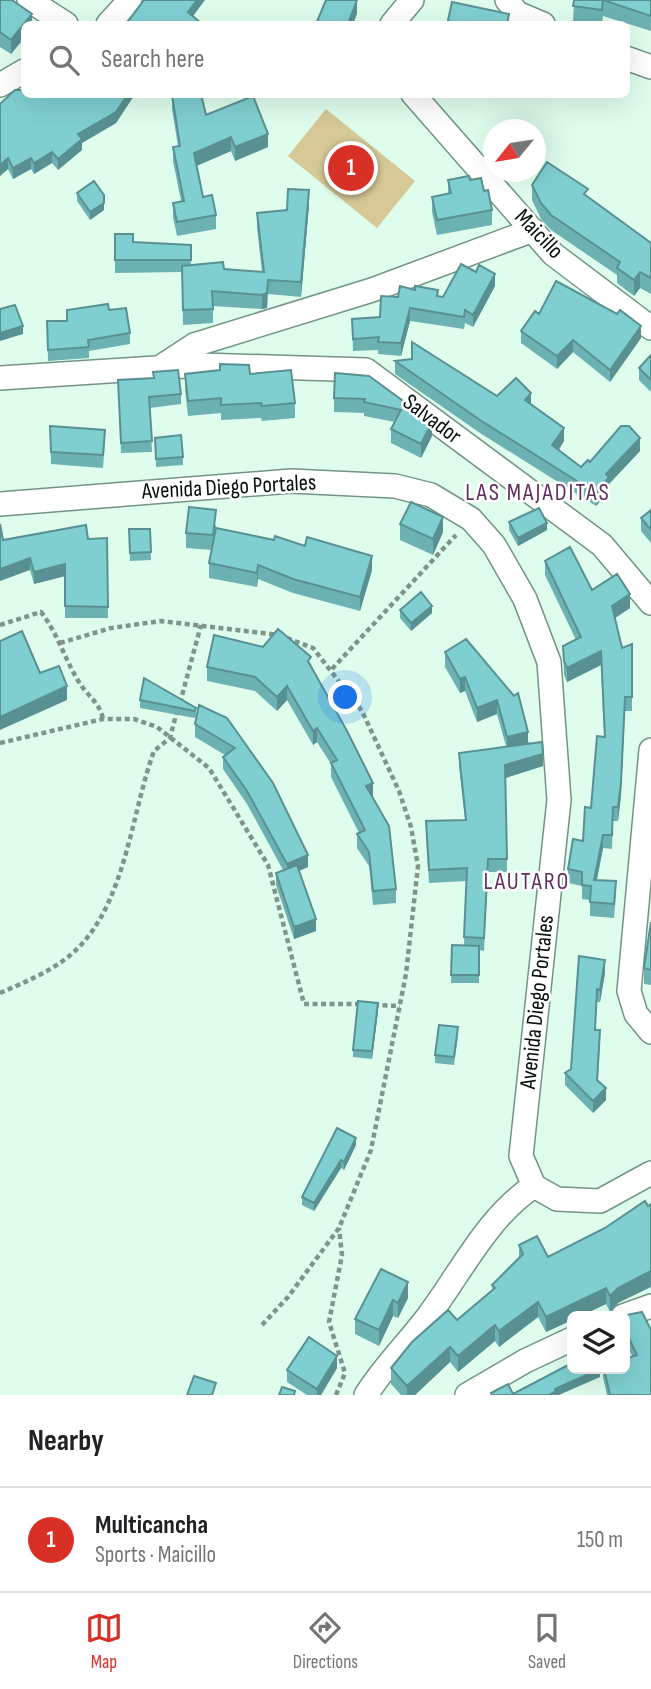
<!DOCTYPE html>
<html lang="en">
<head>
<meta charset="utf-8">
<style>
  :root { --surface:#fff; --page:#f2f2f2; --text:#202124; --muted:#757577; --line:#e0e0e0; --accent:#d93025 }
  body { margin:0; font-family:"Sofia Sans Condensed",sans-serif; background:var(--page); color:var(--text) }
  .controls { position:absolute; right:21px; bottom:21px; display:grid; overflow:hidden; border-radius:10px; box-shadow:0 7px 28px #0002 }
  .controls button { width:63px; height:63px; display:grid; place-items:center; padding:0; border:0; border-bottom:2px solid var(--line); background:var(--surface); color:var(--text); font:35px sans-serif }
  .compass { position:absolute; left:483px; top:119px; width:63px; height:63px; border-radius:50%; background:var(--surface); box-shadow:0 7px 28px #0002; rotate:240deg }
  .you { position:absolute; left:346px; top:698px; width:24px; height:24px; margin:-18px; border:5px solid #fff; border-radius:50%; background:#1a73e8; box-shadow:0 0 0 10px #1a73e833 }
  .badge { display:grid; place-items:center; width:46px; height:46px; border-radius:50%; background:var(--accent); color:#fff; font-size:23px; font-weight:700 }
  .pin { position:absolute; translate:-50% -50%; border:4px solid #fff; box-shadow:0 2px 7px #0006 }
  .list { margin:0; padding:0; list-style:none }
  h2 { display:flex; justify-content:space-between; align-items:center; height:91px; margin:0; padding:0 28px; font-size:30px }
  h2 small { font-size:23px; font-weight:400; color:var(--muted) }
  .list li { display:grid; grid-template-columns:46px 1fr auto; gap:21px; align-items:center; box-sizing:border-box; height:105px; padding:0 28px; border-top:2px solid var(--line) }
  .list b { display:block; font-size:26px; white-space:nowrap }
  .list p { margin:0; font-size:23px; white-space:nowrap; color:var(--muted) }
  .list em { font-size:23px; font-style:normal; color:var(--muted) }
  .icon { flex:none; width:38px; height:38px; fill:none; stroke:currentColor; stroke-width:2; stroke-linecap:round; stroke-linejoin:round }
  .map { position:relative; flex:none; width:651px; height:1395px; overflow:hidden }
  .search { position:absolute; background:var(--surface); box-shadow:0 7px 28px #0002; left:21px; right:21px; top:21px; height:77px; display:flex; align-items:center; gap:18px; box-sizing:border-box; padding:0 24px; border-radius:10px; color:var(--muted); font-size:26px }
  .sheet { height:196px; background:var(--surface) }
  nav { display:flex; justify-content:space-around; align-items:center; box-sizing:border-box; height:98px; border-top:2px solid var(--line); background:var(--surface); font-size:19px; color:var(--muted) }
  nav a { display:grid; justify-items:center; gap:4px }
  nav .on { color:var(--accent) }
  .map>svg:first-child { display:block }
</style>
</head>
<body>
<div class="map">
<svg width="651" height="1395" viewBox="0 0 651 1395">
  <rect width="100%" height="100%" fill="#dffded"/>
  <!-- grass -->
  <path fill="#d6c996" d="M326,109L415,181L377,228L288,156Z"/>
  <g fill="none" stroke-linecap="round" stroke-linejoin="round">
    <!-- street casing -->
    <g stroke="#729583" stroke-width="26">
      <path id="street" d="M29,0L66,24
        M507,0L517,13L543,24
        M108,24L130,0
        M392,24L412,0
        M626,58L651,67
        M0,85L24,71
        M413,94L553,254L651,328
        M162,366L194,345L372,290L533,230
        M0,378L202,365L366,370L602,545L651,603
        M0,504L291,481L395,486L431,495L471,519L494,545L525,599L549,662L559,800L521,1156L534,1186L557,1199L600,1201L651,1173
        M651,750L629,991L636,1014L651,1032
        M623,1316L651,1306
        M366,1395C384,1366 409,1342 429,1315C461,1272 489,1215 534,1186
        M467,1395L525,1361L572,1339"/>
    </g>
    <!-- path -->
    <path stroke="#7f9589" stroke-width="4.5" stroke-dasharray="5 3.5" stroke-linecap="butt" d="M0,625L41,612C58,634 65,660 79,682C88,697 99,701 103,719
      M60,643L111,628L161,621L279,635
      M332,669L456,535
      M180,703L201,625
      M0,743L103,719H134L157,727L209,768L268,865L304,1004H361
      M0,993C27,981 58,969 79,947C126,899 132,811 154,751L170,738L177,711
      M374,1005L400,1006
      M262,1325L288,1297L339,1228L371,1150L406,974L418,866L411,827L399,791L362,711L313,648L287,638
      M336,1395L345,1373L329,1322L342,1255L339,1228"/>
    <!-- street -->
    <use href="#street" stroke="#fff" stroke-width="23"/>
  </g>
  <!-- wall -->
  <path fill="#6db2b3" d="M0,0L32,24H24V38L11,54L0,47Z
    M574,0H651V31L603,16L602,24L573,22Z
    M135,94L116,123L82,143V150L58,170L52,163L34,174L31,169L13,179L8,169L0,176L27,95Z
    M172,95L206,115L268,147L235,161L231,151L196,166L203,197L216,215V229L177,236L173,217V203L181,201L173,161V147L178,146L172,109Z
    M448,180H470L484,191L492,210V225L437,235L432,212V197L448,194Z
    M532,185L588,197L651,243V294L640,288L634,296L617,283V275L551,230L541,219L532,200Z
    M77,193L104,210L90,220L77,201Z
    M309,205L301,297L268,294L267,308L262,309L213,306V323L183,325L182,272L115,273V234L133,242L191,245V265L262,272L257,228V213L287,210Z
    M495,286L473,327L465,323L464,329L410,321L401,356L378,354V350L353,351L352,319L380,317L398,297L438,296L443,297Z
    M109,310L130,333V344L89,351V358L48,361L47,321H67Z
    M539,314L641,338L610,382L573,352L557,369L521,343V331Z
    M651,355V392L639,380V368Z
    M412,359L497,396L531,404L564,441L559,450L581,467L590,462L640,451L609,484V490L596,506L480,433L395,374V361Z
    M153,372L181,394V404L150,408L152,452L121,453L118,380L153,378Z
    M185,374H250L295,403V418L262,421L261,418L221,420V413L188,416L185,389Z
    M369,376L432,436L421,458L391,443V429L395,422L364,416V413L334,412V398Z
    M50,426L105,442L103,468L51,464Z
    M155,438L183,457V465L156,467Z
    M651,510V543L641,531V518Z
    M509,522L547,530L518,546L509,530Z
    M400,524L443,532L433,555L400,540Z
    M216,525L215,535L372,570L360,611L293,593L258,579L257,587L209,578V563L212,550L186,548V533Z
    M129,529H150L151,560L130,561Z
    M107,538L108,618H65V576L34,584L30,570L3,540Z
    M545,561L592,590L630,608L615,618L622,648L632,644V711H625L621,796L618,821H613L612,849L603,848L597,880L616,895L614,918L590,916V900L582,899V886L568,883V869L583,841L591,808L604,737L601,665L567,682L564,675L563,646L576,640L545,575Z
    M400,610L432,613L411,631L400,618Z
    M466,639L543,766L506,778L507,872H488L484,951L479,950V983H451L452,945L464,946L466,881L429,883L426,834V821L465,820L459,766V753L506,746L497,714L477,722L465,691L460,693L445,667V652Z
    M207,667H311L373,797L396,889V903L373,905L369,866L357,848V834L359,833L331,777V764L317,742L313,745L287,700L277,711L255,691L207,681Z
    M140,700L196,708V716L195,718L140,708Z
    M227,718L308,867L299,871L316,931L294,939L276,885V873L283,870L247,804L223,769V757L225,755L195,737V724Z
    M651,922V985L644,984V968Z
    M579,956L605,973L600,1002H597L595,1030L600,1043L598,1080L606,1100L593,1113L565,1085V1073L571,1069Z
    M378,1011L372,1059L353,1057V1050Z
    M458,1035L454,1065L435,1063V1055Z
    M356,1145L344,1170L341,1168L314,1211L302,1205V1197Z
    M605,1228L618,1303L610,1312L606,1304L546,1332L538,1317L499,1347L495,1341L458,1372L450,1362L415,1395H401L391,1384V1368L457,1320L492,1290V1285L519,1258V1245L548,1257Z
    M381,1269L408,1298L398,1318L393,1316L379,1346L355,1334V1319Z
    M625,1316L651,1395H607L603,1377V1369H625L632,1356L625,1342Z
    M337,1368L321,1395H307L287,1382V1370Z"/>
  <!-- shaded-wall -->
  <path fill="#599192" d="M197,0H205L188,23V12Z
    M357,0V14L353,24H348Z
    M32,14V24H24V38L11,54V40Z
    M128,94H135L116,123L82,143V150L58,170V159L78,134Z
    M268,134V147L235,161V147Z
    M231,137V151L194,167V153Z
    M52,152V163L34,174V163Z
    M8,158V169L0,176V165Z
    M31,158V169L13,179V168Z
    M309,190V205L301,297V282Z
    M104,203V210L90,220V212Z
    M640,272V288L634,296V280Z
    M495,274V286L473,327V315Z
    M268,280L267,308L262,309V295Z
    M410,308V321L401,356V343Z
    M23,326V334L0,341V333Z
    M641,326V338L610,382V370Z
    M573,340V352L557,369V356Z
    M531,393V407L525,400Z
    M432,422V436L421,458V444Z
    M564,428V441L552,458V445Z
    M640,438V451L609,484V490L596,506V493L606,474Z
    M443,517V532L433,555V539Z
    M547,523V530L518,546V538Z
    M372,556V570L360,611V597Z
    M30,558V570L0,581V569Z
    M65,564V576L34,584V572Z
    M258,565V579L257,587V573Z
    M630,594V608L612,620V606Z
    M432,606V613L411,631V623Z
    M601,651V665L567,682V668Z
    M465,677V691L460,693V679Z
    M67,686V700L0,730V717Z
    M287,686V700L277,711V697Z
    M625,697L621,796L618,821V807Z
    M497,700V714L477,722V708Z
    M317,728V742L313,745V731Z
    M528,732V746L507,751V737Z
    M543,754V766L505,778V765Z
    M373,783V797L366,800V786Z
    M603,835V848L594,893V880Z
    M308,855V867L287,876V864Z
    M316,919V931L294,939V927Z
    M605,960V973L600,1002V990Z
    M378,1003V1011L372,1059V1051Z
    M606,1088V1100L593,1113V1101Z
    M356,1138V1145L344,1170V1162Z
    M341,1160V1168L314,1211V1203Z
    M651,1271V1287L618,1303L610,1312V1296L618,1288Z
    M408,1282V1298L398,1318V1303Z
    M606,1288V1304L580,1316H572V1320L546,1332V1317Z
    M393,1300V1316L379,1346V1330Z
    M538,1302V1317L499,1347V1331Z
    M495,1325V1341L458,1372V1356Z
    M450,1347V1362L415,1395H407V1386Z
    M337,1356V1368L321,1395H317V1389Z
    M600,1369V1377L559,1395H549L555,1389Z"/>
  <!-- building -->
  <path fill="#7fcfd0" stroke="#599192" stroke-width="2" d="M0,0H12L32,14L11,40L0,32Z
    M144,0H197L188,12L202,24H126Z
    M326,0H357L348,24H316Z
    M574,0H651V16L603,0L602,10L573,6Z
    M452,2L509,14L507,24H453L448,20Z
    M15,90H22L24,92V94L27,95L128,94L116,112L78,134L82,139L58,159L52,152L34,163L31,158L13,168L8,158L0,165V104Z
    M176,94H201L206,115L253,96L268,134L235,147L231,137L194,153L203,197L212,195L216,215L177,222L173,203L184,201L173,147L180,146L172,95Z
    M547,162L588,189L584,194L651,243V278L640,272L634,280L617,268L620,262L551,215L541,203L532,185Z
    M469,176L470,180L481,178L484,191L488,190L492,210L437,220L432,197L451,193L448,180Z
    M94,181L104,195V203L90,212L77,193Z
    M288,189L309,190L301,282L268,280L267,293L262,295L212,291L213,309L183,310L182,266L223,262L224,269L264,272L257,213L287,210Z
    M115,234H133V242L191,245V260H115Z
    M461,264L476,272L479,265L495,274L473,315L465,310L464,317L410,308L401,343L378,342L379,337L353,339L352,319L380,317L381,296L398,297L400,286L415,290V286L438,290L437,296L443,297Z
    M556,281L617,314L620,310L641,326L610,370L573,340L557,356L521,331L535,311L539,314Z
    M108,304L109,310L126,308L130,333L88,340L89,347L48,350L47,321H67V310Z
    M15,305L23,326L0,333V309Z
    M412,342L497,396L516,378L531,393L525,400L564,428L552,445L581,467L588,460L590,462L621,426H629L640,438L606,474L609,477L596,493L480,420L395,361L412,359Z
    M651,355V380L639,368Z
    M220,364L249,365L250,374L291,370L295,403L262,406L261,403L221,405V398L188,401L185,374L220,370Z
    M178,370L181,394L149,397L152,441L121,443L118,380L154,378L153,372Z
    M335,373L369,376L432,422L421,444L391,429L401,410L364,402L365,399L334,398Z
    M50,426L105,430L103,455L51,452Z
    M181,435L183,457L156,459L155,438Z
    M411,502L443,517L433,539L400,524Z
    M189,507L216,510L213,535L186,533Z
    M539,508L547,523L518,538L509,522Z
    M651,510V530L641,518Z
    M0,524L3,540L86,525L88,539L107,538L108,607L65,606V564L34,572L30,558L0,569Z
    M216,528L274,540L275,536L305,546L307,537L372,556L360,597L293,579L258,565L257,573L209,563Z
    M129,529H150L151,552L130,553Z
    M570,547L592,590L617,574L630,594L612,606L622,648L632,644V697H625L621,782L618,807H613L612,835H603L594,880L616,881L614,904L590,902L591,886L582,885V872L568,869L573,839L583,841L585,807L591,808L597,736L605,737L601,651L567,668L564,661L563,646L581,637L545,561Z
    M421,592L432,606L411,623L400,610Z
    M278,629L311,657L308,661L347,731L373,783L366,786L389,826L396,889L373,891L369,852L357,834L365,830L331,763L337,760L317,728L313,731L287,686L277,697L255,677L207,667L214,635L263,647Z
    M22,631L40,673L59,666L67,686L0,717V641Z
    M466,639L514,696L518,693L528,732L507,737L497,700L477,708L465,677L460,679L445,652Z
    M144,678L196,708L195,711L140,700Z
    M199,705L227,718L273,783L308,855L287,864L247,791L223,757L235,748L195,724Z
    M542,742L543,754L505,765L507,859H488L484,938L464,937L467,868L429,870L426,821L466,820L459,753Z
    M297,865L316,919L294,927L276,873Z
    M651,922V970L644,968Z
    M452,945L479,946V975H451Z
    M579,956L605,960L600,990L597,989L595,1030H600L597,1080L606,1088L593,1101L565,1073L571,1069Z
    M358,1001L378,1003L372,1051L353,1050Z
    M439,1025L458,1027L454,1057L435,1055Z
    M337,1128L356,1138L344,1162L341,1160L314,1203L302,1197Z
    M645,1201L648,1206L651,1204V1271L618,1288L610,1296L606,1288L546,1317L538,1302L499,1331L495,1325L458,1356L450,1347L407,1386L391,1368L412,1342L448,1310L457,1320L495,1288L492,1285L523,1254L519,1245L537,1236L548,1257L605,1228Z
    M381,1269L408,1282L398,1303L393,1300L379,1330L355,1319Z
    M642,1312L651,1330V1395H610L604,1369H625V1359L637,1355L625,1330V1316H622Z
    M309,1337L337,1356L317,1389L287,1370Z
    M572,1363V1369H600L555,1389L556,1391L549,1395H492L491,1393L508,1384L513,1394Z
    M194,1376L216,1383L212,1395H187Z
    M282,1387L295,1391L294,1395H279Z"/>
  <g text-anchor="middle" dominant-baseline="central" stroke-width="5" stroke-linejoin="round" paint-order="stroke">
    <!-- street labels -->
    <g font-size="23" fill="#030f09" stroke="#fff">
      <text transform="translate(539 234) rotate(46)">Maicillo</text>
      <text transform="translate(432 419) rotate(37)">Salvador</text>
      <text transform="translate(229 487) rotate(-3)">Avenida Diego Portales</text>
      <text transform="translate(537 1002) rotate(-84)">Avenida Diego Portales</text>
    </g>
    <!-- neighbourhood labels -->
    <g font-size="24" letter-spacing="2" fill="#612d5d" stroke="#fff">
      <text x="538" y="492">LAS MAJADITAS</text>
      <text x="527" y="881">LAUTARO</text>
    </g>
  </g>
</svg>
<div class="controls">
<button><svg class="icon" aria-label="layers" viewBox="0 0 24 24"><path d="M12 4l9 5-9 5-9-5zM3 14l9 5 9-5"/></svg></button>
</div>
<svg class="compass" viewBox="-18 -18 36 36"><path d="M0-13l5 13h-10z" fill="#e53935"/><path d="M0 13l5-13h-10z" fill="#757577"/></svg>
<div class="you"></div>
<div class="pin badge" style="left:351px;top:168px">1</div>
<div class="search"><svg class="icon" aria-label="search" viewBox="0 0 24 24"><circle cx="10" cy="10" r="6"/><path d="M15 15l6 6"/></svg>Search here</div>
</div>
<section class="sheet">
<h2>Nearby<small></small></h2>
<ul class="list">
<li><span class="badge">1</span><div><b>Multicancha</b><p>Sports · Maicillo</p></div><em>150 m</em></li>
</ul>
</section>
<nav>
<a class="on"><svg class="icon" aria-label="map" viewBox="0 0 24 24"><path d="M3 6l6-2 6 2 6-2v14l-6 2-6-2-6 2zM9 4v14M15 6v14"/></svg>Map</a>
<a><svg class="icon" aria-label="directions" viewBox="0 0 24 24"><path d="M12 3l9 9-9 9-9-9zM9 14v-3h6M13 9l2 2-2 2"/></svg>Directions</a>
<a><svg class="icon" aria-label="saved" viewBox="0 0 24 24"><path d="M7 4h10v16l-5-4-5 4z"/></svg>Saved</a>
</nav>
</body>
</html>
